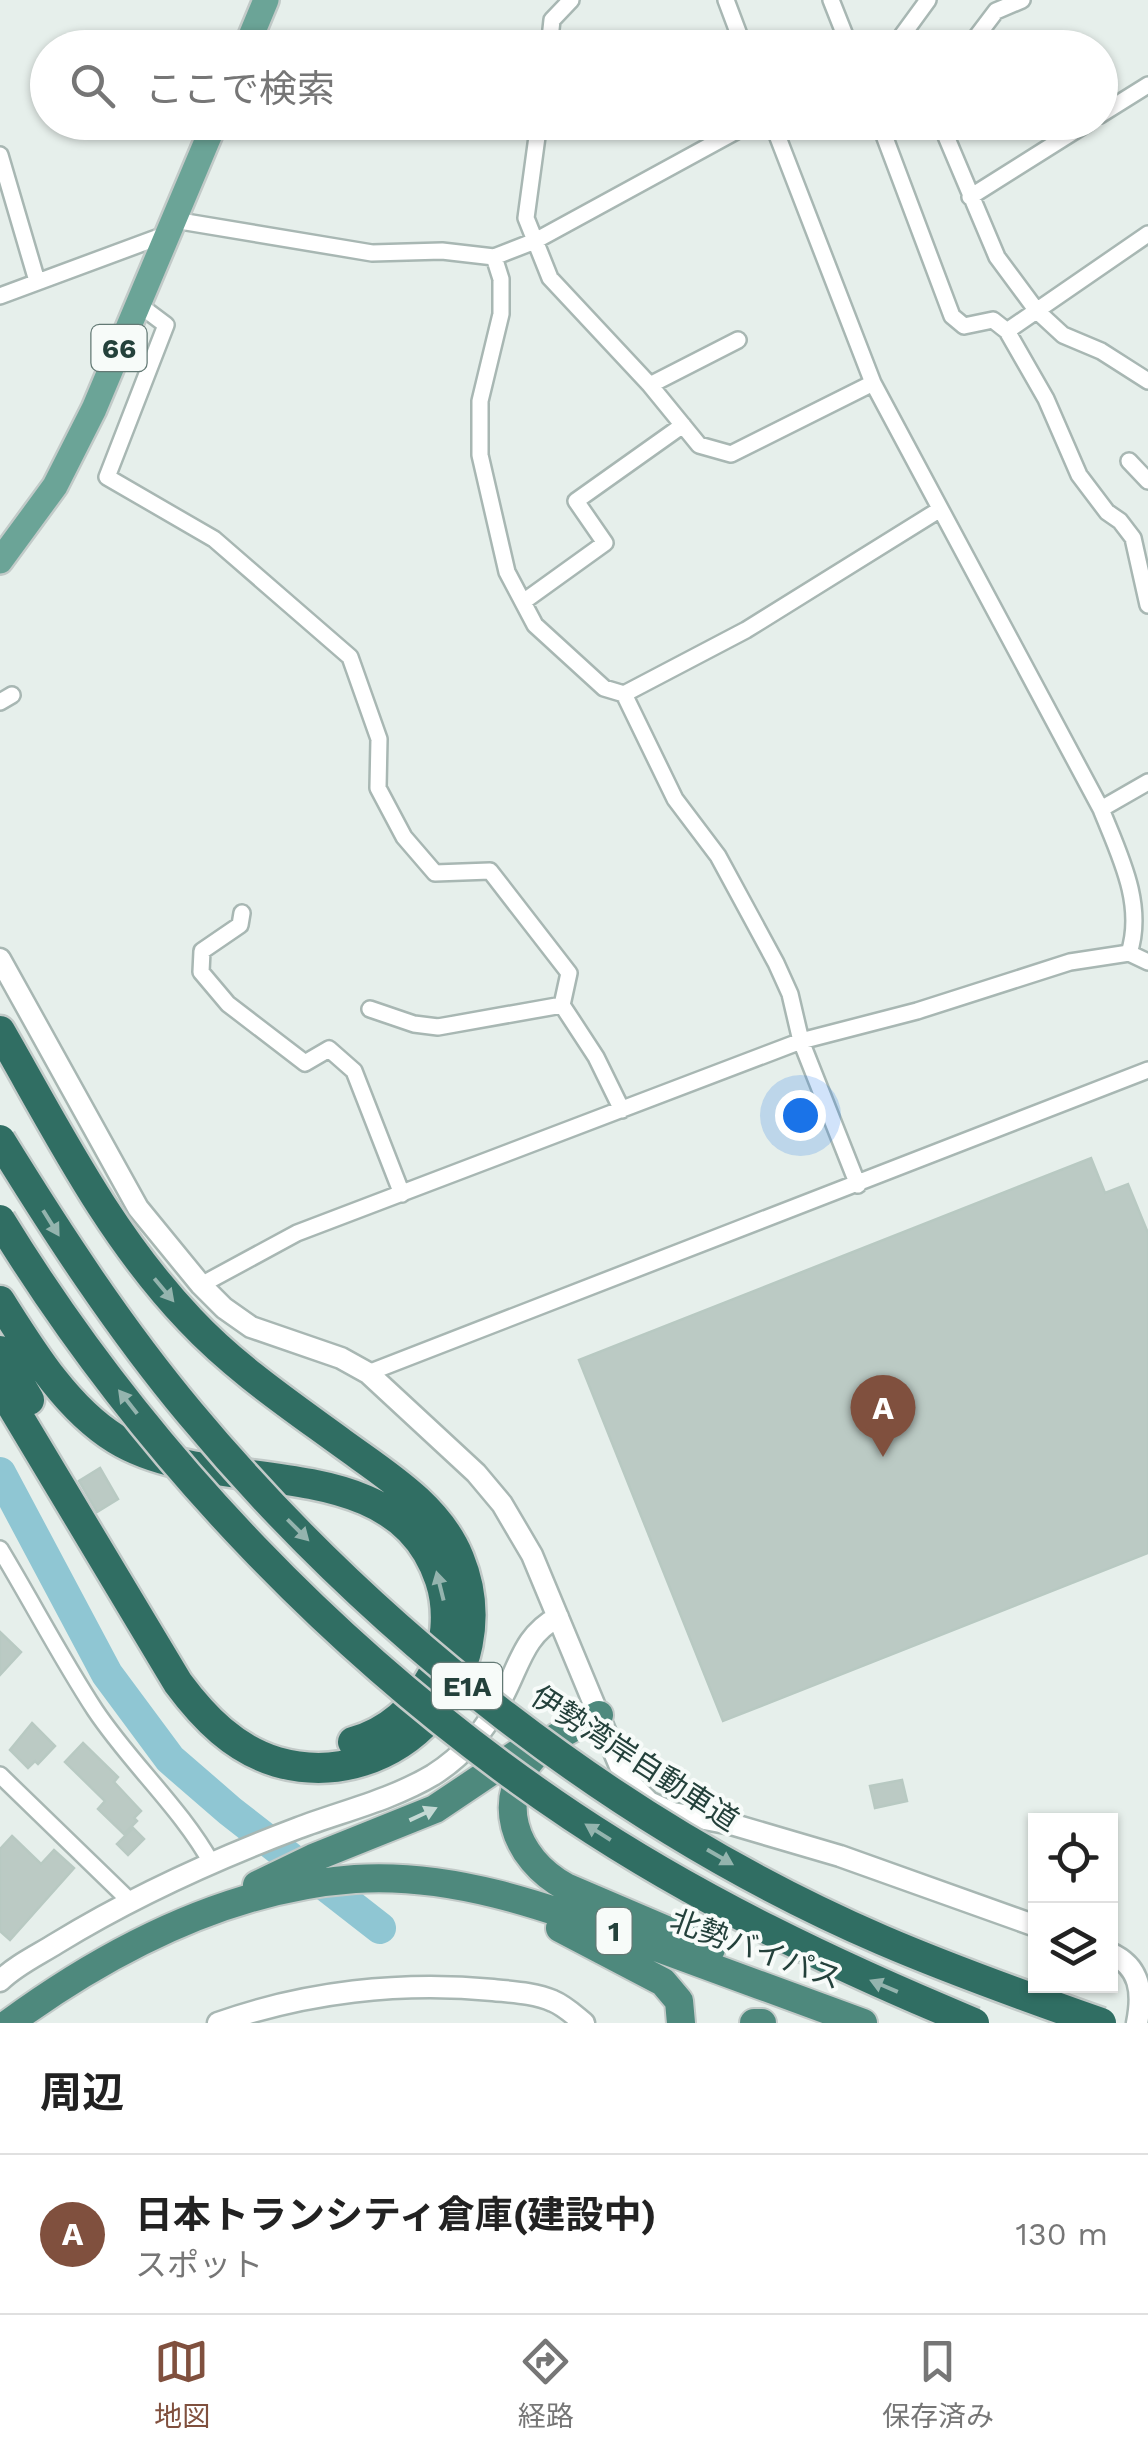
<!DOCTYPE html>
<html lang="ja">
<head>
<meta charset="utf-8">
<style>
  :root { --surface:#fff; --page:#f2f2f2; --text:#222; --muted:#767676; --line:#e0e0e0; --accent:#80503e }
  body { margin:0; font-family:"Work Sans","Noto Sans JP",sans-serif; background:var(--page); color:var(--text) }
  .controls { position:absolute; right:30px; bottom:30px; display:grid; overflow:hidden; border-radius:0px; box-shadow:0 2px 8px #0004 }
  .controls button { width:90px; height:90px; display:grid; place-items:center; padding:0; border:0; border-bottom:2px solid var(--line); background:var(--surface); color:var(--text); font:50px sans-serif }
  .you { position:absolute; left:800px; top:1115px; width:35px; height:35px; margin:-25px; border:8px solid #fff; border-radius:50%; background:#1a73e8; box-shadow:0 0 0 15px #1a73e833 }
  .badge { display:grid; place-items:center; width:65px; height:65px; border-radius:50%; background:var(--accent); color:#fff; font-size:32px; font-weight:700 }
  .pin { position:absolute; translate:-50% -82px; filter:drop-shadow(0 2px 5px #0008) }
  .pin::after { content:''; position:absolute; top:52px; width:35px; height:30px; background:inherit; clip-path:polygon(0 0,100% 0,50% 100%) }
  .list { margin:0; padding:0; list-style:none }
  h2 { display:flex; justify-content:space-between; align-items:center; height:130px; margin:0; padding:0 40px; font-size:42px }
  h2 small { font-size:32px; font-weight:400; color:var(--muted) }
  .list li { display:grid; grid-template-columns:65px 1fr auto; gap:30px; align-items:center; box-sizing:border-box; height:160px; padding:0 40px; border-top:2px solid var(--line) }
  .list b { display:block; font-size:38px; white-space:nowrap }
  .list p { margin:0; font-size:32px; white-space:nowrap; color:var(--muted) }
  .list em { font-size:32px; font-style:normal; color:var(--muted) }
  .icon { flex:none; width:55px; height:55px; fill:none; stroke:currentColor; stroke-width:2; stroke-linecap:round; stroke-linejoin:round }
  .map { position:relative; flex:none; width:1148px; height:2023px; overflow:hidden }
  .search { position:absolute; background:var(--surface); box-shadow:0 2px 8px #0004; left:30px; right:30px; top:30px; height:110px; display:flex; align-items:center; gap:25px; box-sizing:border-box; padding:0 35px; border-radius:55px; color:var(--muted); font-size:38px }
  .sheet { height:290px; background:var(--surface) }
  nav { display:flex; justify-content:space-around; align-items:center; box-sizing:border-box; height:140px; border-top:2px solid var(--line); background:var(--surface); font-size:28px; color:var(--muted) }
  nav a { display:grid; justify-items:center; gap:5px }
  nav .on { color:var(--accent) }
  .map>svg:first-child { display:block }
</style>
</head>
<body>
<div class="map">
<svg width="1148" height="2023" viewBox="0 0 1148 2023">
  <rect width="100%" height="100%" fill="#e6efeb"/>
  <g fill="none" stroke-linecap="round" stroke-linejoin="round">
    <!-- river -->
    <path stroke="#8fc6d3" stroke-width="32" d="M0,1473L107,1674L170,1759L230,1811L380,1928"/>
  </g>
  <!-- building -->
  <path fill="#bbcac4" stroke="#b8c9c2" stroke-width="2.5" d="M1091,1158L1105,1193L1128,1184L1148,1233V1553L723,1721L579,1360Z
    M100,1468L118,1499L97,1512L79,1481Z
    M0,1632L21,1652L0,1675Z
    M32,1723L55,1746L38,1764L35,1761L28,1768L10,1750Z
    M83,1743L118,1777L114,1782L141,1811L134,1818L137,1821L124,1834L98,1809L105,1801L65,1762Z
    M902,1780L907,1801L875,1808L870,1786Z
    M133,1828L144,1839L128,1855L117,1844Z
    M12,1836L41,1864L54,1850L74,1868L10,1940L0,1931V1849Z"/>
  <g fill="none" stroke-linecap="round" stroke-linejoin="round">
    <!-- minor casing -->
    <g stroke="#a8b7b3" stroke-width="20">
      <path id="minor" d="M726,0L744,48
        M831,0L850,48
        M549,48L552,20L571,0
        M893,48L928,0
        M968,48L996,11L1022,0
        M1100,115L1148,85
        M539,122L526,218L550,278L650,385L699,445L731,454L873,383
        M772,122L873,383L1101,809C1119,854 1145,904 1129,953
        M879,122L952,316L964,326L993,320L1007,331L1046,399L1079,475L1107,512L1120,521L1133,538L1148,605
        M940,122L997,257L1037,311L1063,335L1101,351L1148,381
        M0,155L37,281
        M970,197L1089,122
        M174,220L372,253L442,251L494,257L535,241L753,122
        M494,257L501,279V314L480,401V455L507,572L535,625L604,688L624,694L746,630L939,510
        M0,296L167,234
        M138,304L166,325L107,477L214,539L350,657L379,739L378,788L404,837L435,873L490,871L569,973L562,1005L596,1057L622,1110
        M1007,331L1148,234
        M650,385L738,340
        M1129,461L1148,481
        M523,602L605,543L576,501L683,425
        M624,694L675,799L718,856L776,963L790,994L801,1041L858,1185
        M0,702L12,695
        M1101,809L1148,782
        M242,913L240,925L202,951L201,972L228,1004L305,1063L329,1049L354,1071L402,1194
        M370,1009L414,1024L438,1027L562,1005
        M201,1285L297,1233L801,1041L917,1011L1070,962L1129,953L1148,962
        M368,1373L1148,1070
        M0,1549C32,1602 61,1658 95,1710C131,1764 181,1808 212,1864
        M0,1775L132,1903"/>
    </g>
    <!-- tertiary casing -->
    <g stroke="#a8b7b3" stroke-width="25">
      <path id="tertiary" d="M0,959L138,1208L201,1285L224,1308L251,1327L341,1358L368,1373L476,1473L502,1504L532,1555L619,1764L626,1779L649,1802L673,1813L731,1824L840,1856L1036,1926
        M1110,1953C1141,1967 1143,1993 1137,2023
        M0,1981C16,1965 38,1955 57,1943C132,1897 216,1859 298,1828C343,1811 391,1800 433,1775C463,1756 487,1728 503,1696C520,1664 524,1635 558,1617
        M218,2023C305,1992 401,1981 493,1990C512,1992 535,1993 553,2001C565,2006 574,2015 584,2023"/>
    </g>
    <!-- primary casing -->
    <g stroke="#c2cac8" stroke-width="30">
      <path id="primary" d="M246,48L266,0
        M0,561L55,486L94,409L215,122"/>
    </g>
    <!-- trunk casing -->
    <g stroke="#c2cac8" stroke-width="32">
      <path id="trunk" d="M599,1715C578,1725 556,1735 539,1751C491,1797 514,1859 566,1887L711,1949
        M257,1885L313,1858L435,1809L517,1754
        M560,1928L663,1982L679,2001L681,2023
        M9,2023C109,1950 229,1888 355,1879C461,1872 559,1912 656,1947C725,1972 794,1998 863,2023
        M754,2023H762"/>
    </g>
    <!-- motorway casing -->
    <g stroke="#c2cac8" stroke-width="35">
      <path id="motorway" d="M0,1031C58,1132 109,1235 190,1320C235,1368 290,1405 342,1443C386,1475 438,1506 459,1558C507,1675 397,1796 277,1762C234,1749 204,1718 178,1683L0,1386
        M0,1301C31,1350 66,1408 116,1439C215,1500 395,1445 440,1580C450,1610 447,1648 432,1676C415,1708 388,1732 353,1742
        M0,1351L29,1400"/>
    </g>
    <!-- minor -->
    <use href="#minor" stroke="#fff" stroke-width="15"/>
    <!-- tertiary -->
    <use href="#tertiary" stroke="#fff" stroke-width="20"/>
    <!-- primary -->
    <use href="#primary" stroke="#6ba497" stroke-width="25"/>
    <!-- trunk -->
    <use href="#trunk" stroke="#4e897d" stroke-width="28"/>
    <!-- motorway -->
    <use href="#motorway" stroke="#306e63" stroke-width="30"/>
    <!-- motorway-bridge casing -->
    <g stroke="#c2cac8" stroke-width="35" stroke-linecap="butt">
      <path id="motorway-bridge" d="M0,1140C58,1234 119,1328 190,1413C373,1633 618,1826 882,1940C954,1971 1027,1997 1101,2023
        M0,1220C143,1454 344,1663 572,1816C698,1900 834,1965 974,2023"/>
    </g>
    <!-- motorway-bridge -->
    <use href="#motorway-bridge" stroke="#306e63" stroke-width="30"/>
  </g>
  <!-- one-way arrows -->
  <defs><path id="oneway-solid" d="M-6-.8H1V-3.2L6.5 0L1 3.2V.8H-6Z" transform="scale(2.5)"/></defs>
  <g fill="#94b4ae">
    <use href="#oneway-solid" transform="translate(51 1223) rotate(58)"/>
    <use href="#oneway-solid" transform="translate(164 1290) rotate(50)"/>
    <use href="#oneway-solid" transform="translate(128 1402) rotate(-128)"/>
    <use href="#oneway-solid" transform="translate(298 1530) rotate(45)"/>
    <use href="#oneway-solid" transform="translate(440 1586) rotate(-104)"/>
    <use href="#oneway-solid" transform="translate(598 1832) rotate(-148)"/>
    <use href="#oneway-solid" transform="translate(720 1857) rotate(30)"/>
    <use href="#oneway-solid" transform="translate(884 1986) rotate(-157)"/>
  </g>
  <use fill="#c4d9d4" href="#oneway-solid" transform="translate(423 1814) rotate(-25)"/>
  <g text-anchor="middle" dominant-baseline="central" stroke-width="8" stroke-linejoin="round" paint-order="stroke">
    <!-- shield labels -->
    <g fill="#f7fbf9" stroke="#637974" stroke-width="2.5">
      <rect x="91.5" y="325" width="55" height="46" rx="8"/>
      <rect x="432" y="1663" width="70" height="46" rx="8"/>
      <rect x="596.5" y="1908" width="35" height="46" rx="8"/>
    </g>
    <g font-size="28" font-weight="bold" fill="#24413b">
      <text x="119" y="348">66</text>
      <text x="467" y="1686">E1A</text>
      <text x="614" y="1931">1</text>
    </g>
    <!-- street labels -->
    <g font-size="30" fill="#24413b" stroke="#f7fbf9">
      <text transform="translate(635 1758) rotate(33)">伊勢湾岸自動車道</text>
      <text transform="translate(756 1949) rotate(20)">北勢バイパス</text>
    </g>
  </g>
</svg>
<div class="controls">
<button><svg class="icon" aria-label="locate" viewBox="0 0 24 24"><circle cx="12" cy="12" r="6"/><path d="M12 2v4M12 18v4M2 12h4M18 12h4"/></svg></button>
<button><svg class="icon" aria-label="layers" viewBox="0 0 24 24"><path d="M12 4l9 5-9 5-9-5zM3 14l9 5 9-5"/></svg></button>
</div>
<div class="you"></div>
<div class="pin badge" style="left:883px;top:1457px">A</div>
<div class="search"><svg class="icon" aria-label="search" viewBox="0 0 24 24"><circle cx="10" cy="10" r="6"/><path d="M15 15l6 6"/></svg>ここで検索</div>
</div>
<section class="sheet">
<h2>周辺<small></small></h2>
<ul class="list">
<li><span class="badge">A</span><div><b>日本トランシティ倉庫(建設中)</b><p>スポット</p></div><em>130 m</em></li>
</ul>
</section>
<nav>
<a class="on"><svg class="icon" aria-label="map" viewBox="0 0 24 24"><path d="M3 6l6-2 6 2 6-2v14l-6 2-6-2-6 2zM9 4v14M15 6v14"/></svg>地図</a>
<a><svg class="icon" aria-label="directions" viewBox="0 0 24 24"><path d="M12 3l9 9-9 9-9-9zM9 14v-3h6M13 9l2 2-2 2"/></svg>経路</a>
<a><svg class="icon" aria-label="saved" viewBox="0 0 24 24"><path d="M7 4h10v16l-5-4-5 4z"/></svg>保存済み</a>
</nav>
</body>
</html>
